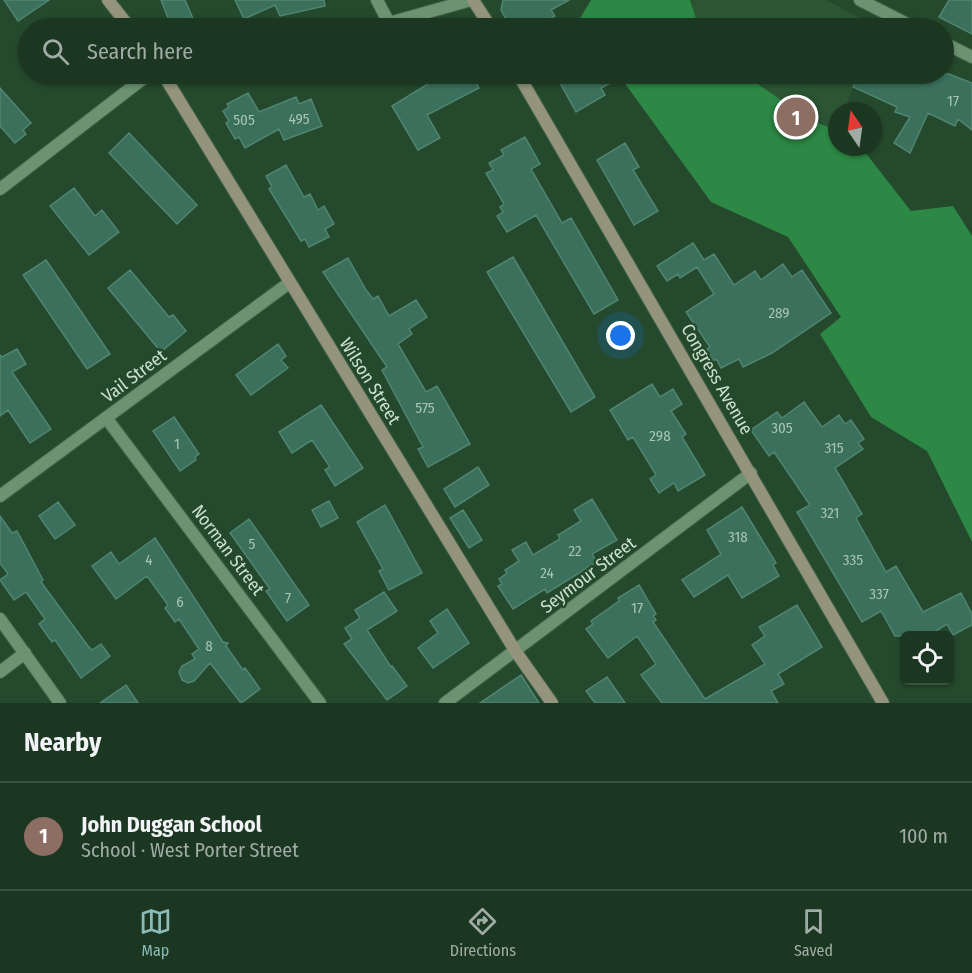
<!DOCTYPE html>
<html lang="en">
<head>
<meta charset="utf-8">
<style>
  :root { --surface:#1c3721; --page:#29422e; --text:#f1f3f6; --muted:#a0aca5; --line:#3a513f; --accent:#8bbbb9 }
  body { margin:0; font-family:"Fira Sans Condensed",sans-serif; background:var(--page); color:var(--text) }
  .controls { position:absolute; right:18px; bottom:18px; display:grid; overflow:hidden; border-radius:9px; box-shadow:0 2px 4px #0004 }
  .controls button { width:54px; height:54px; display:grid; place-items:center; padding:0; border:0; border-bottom:2px solid var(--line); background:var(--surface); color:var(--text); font:30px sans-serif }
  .compass { position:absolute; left:828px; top:102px; width:54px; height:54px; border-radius:50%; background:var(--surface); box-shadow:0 2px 4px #0004; rotate:347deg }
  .you { position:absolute; left:621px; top:336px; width:21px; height:21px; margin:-15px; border:4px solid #fff; border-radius:50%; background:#1a73e8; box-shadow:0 0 0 9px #1a73e833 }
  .badge { display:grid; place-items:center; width:39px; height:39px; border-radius:50%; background:var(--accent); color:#fff; font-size:20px; font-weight:700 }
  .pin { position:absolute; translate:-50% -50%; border:3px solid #fff; box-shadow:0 2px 6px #0006 }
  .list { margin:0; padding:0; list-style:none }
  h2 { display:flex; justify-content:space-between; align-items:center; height:78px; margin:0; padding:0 24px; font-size:26px }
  h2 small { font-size:20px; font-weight:400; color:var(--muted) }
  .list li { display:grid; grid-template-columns:39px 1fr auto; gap:18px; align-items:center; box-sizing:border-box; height:108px; padding:0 24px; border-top:2px solid var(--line) }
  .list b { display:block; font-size:22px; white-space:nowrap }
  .list p { margin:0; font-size:20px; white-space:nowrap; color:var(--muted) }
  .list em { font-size:20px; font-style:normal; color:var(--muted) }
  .icon { flex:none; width:33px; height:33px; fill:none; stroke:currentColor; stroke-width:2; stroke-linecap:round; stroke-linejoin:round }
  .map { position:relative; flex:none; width:972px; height:703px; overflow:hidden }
  .search { position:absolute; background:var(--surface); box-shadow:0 2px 4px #0004; left:18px; right:18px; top:18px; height:66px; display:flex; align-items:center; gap:15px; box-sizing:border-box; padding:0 21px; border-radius:33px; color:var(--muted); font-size:22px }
  .sheet { height:186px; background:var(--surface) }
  nav { display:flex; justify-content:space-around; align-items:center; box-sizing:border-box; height:84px; border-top:2px solid var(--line); background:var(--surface); font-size:16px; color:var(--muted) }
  nav a { display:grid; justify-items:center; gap:3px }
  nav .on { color:var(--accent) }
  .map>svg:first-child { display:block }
</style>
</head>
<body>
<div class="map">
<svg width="972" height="703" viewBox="0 0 972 703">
  <rect width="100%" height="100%" fill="#25492c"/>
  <!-- built -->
  <path fill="#2b5533" d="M692,0H826L873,25L872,28H668Z
    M695,74H857L845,111H837V137Z"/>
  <!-- forest -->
  <path fill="#2c8844" d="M591,0H690L699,28H585L579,20Z
    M618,74H743L812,121L837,130V147H861L911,211L953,206L972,236V542L927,451L871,417L820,334L841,317L788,237L711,202Z"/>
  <!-- building -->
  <path fill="#3b705d" stroke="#508571" stroke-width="1.5" d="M4,0H49L18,21Z
    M161,0H185L197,28H172Z
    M235,0H324L325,6L280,16L275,5L244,19Z
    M503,0H569L551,10L555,16L546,21L550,28H511L501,10Z
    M949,0H972V34L939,17Z
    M444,74H471L479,88L427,115L440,138L418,150L392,106Z
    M572,74H627L601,88L605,95L576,112L559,81Z
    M859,74H949L972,83V130L958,119L955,126L928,113L910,153L894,143L910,117L895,112L897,107L853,87Z
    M0,88L31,123L23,130L26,134L15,143L0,126Z
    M248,93L259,112L296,97L299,104L311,99L322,126L284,140L279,129L245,148L239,137L235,139L226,123L229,121L223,111L229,107L227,104Z
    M129,133L197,205L177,224L109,153Z
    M525,137L540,164L531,169L562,223L571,218L618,300L594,314L536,215L507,232L497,216L503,212L500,207L504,204L486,173L493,170L489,163L504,155L501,150Z
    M625,143L639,167L633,170L658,211L634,225L597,160Z
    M286,165L304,197L310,194L318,210L324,206L334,224L325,229L329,237L309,247L305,239L301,241L269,189L272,187L266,176Z
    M74,188L95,216L102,210L119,232L89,255L50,206Z
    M693,243L704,260L714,254L734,285L755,271L761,280L783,264L792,277L802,270L831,313L772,353L743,367L739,359L721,368L717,360H713L707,349L710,347L686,312L714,294L697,267L680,278L678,274L667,281L657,266Z
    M513,257L595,397L571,412L487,272Z
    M348,258L366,290L373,299L378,296L389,316L416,300L427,317L409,329L412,334L398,344L426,392L437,386L470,444L428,467L418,449L423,447L382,370L387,367L323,272Z
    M46,260L110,354L87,369L23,275Z
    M130,270L169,317L173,315L186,331L161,352L108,288Z
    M278,344L286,356L281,360L288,368L251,395L236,375Z
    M17,349L26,364L12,372L51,429L30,443L8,410L0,416V355L2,357Z
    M652,384L660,397L673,389L682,404L671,411L686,434L682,437L705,475L678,491L674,483L659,493L650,479L656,475L633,437L628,440L610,410Z
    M804,402L822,427L839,415L845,424L851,420L864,439L858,443L863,449L835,468L862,514L856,518L886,572L896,566L923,612L961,593L972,614V625L953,635L947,624L928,636H895L881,611L862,622L797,512L810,505L774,452L769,456L751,430L777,412L782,418Z
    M321,405L363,468L335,486L325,470L330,467L312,440L292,453L279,432Z
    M174,417L199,454L195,457L196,460L180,471L153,431Z
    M478,467L489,485L455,507L444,489Z
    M592,499L617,540L592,554L597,562L547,593L545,589L513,609L498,586L502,584L499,579L507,573L505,570L519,561L512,550L526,542L533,555L560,539L558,535L581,521L574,510Z
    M329,501L338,518L321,527L312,510Z
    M58,502L75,525L55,539L39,516Z
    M385,505L422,573L389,590L379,571L383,569L357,522Z
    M742,507L776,563L773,565L779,576L742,598L728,575L694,597L682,580L721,554L707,530Z
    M463,510L482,540L469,548L450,518Z
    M0,516L12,533L17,531L43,580L41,582L88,646L92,650L101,644L110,656L81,678L55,640L52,642L39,624L45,619L26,592L14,600L0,580L8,574L0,563Z
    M249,519L309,605L287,621L266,591L270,589L230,533Z
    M155,538L223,642L228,643L226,646L243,670L245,668L260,689L241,703L210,663L194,681L188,683L182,680L179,672L182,666L195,659L192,654L199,649L179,619L175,622L165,608L168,605L147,576L116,599L92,566L111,552L119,564Z
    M639,585L656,614L653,616L656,620L653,622L705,699L765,664L752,645L765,636L759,627L797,605L822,647L778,674L784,684L771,691L778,703H662L641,675L656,664L637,636L608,658L586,629L593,624L591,621L619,601L618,598Z
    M384,592L397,611L367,630L391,667L392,666L407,686L387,700L344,644L352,639L345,628L360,618L355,610Z
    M447,609L469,643L433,668L418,648L438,633L430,621Z
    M521,675L539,703H480Z
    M607,677L625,703H595L586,691Z
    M126,685L138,703H100Z"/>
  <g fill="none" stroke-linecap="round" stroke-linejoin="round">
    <!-- street casing -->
    <g stroke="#44644b" stroke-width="14">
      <path id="street" d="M377,0L390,25
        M860,0L915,28
        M371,28L471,0
        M944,43L972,57
        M0,189L149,74
        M107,419L320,703
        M0,496L289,283
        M0,619L60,703
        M0,672L25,653
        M445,703L751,473"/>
    </g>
    <!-- secondary casing -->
    <g stroke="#44644b" stroke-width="14">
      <path id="secondary" d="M108,0L130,28
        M473,0L491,28
        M163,74L516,652L552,703
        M518,74L883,703"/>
    </g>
    <!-- street -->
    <use href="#street" stroke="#6c9272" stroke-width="12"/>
    <!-- secondary -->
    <use href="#secondary" stroke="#93947b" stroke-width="12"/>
  </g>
  <g text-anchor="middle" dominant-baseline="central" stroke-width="5" stroke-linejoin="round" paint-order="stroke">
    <!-- number labels -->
    <g font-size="15" fill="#a8c5b2">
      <text x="953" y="101">17</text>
      <text x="299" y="119">495</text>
      <text x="244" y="120">505</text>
      <text x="779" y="313">289</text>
      <text x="425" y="408">575</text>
      <text x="782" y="428">305</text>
      <text x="660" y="436">298</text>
      <text x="177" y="444">1</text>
      <text x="834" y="448">315</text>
      <text x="830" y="513">321</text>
      <text x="738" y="537">318</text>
      <text x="252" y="544">5</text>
      <text x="575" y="551">22</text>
      <text x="149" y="560">4</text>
      <text x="853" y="560">335</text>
      <text x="547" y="573">24</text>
      <text x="879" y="594">337</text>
      <text x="288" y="598">7</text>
      <text x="180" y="602">6</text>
      <text x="637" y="608">17</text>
      <text x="209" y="646">8</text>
    </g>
    <!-- street labels -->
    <g font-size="18" fill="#cde1cf" stroke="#25492c">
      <text transform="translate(134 376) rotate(-37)">Vail Street</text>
      <text transform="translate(717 379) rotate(60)">Congress Avenue</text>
      <text transform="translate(370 381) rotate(58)">Wilson Street</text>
      <text transform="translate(228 550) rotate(53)">Norman Street</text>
      <text transform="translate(588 575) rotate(-37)">Seymour Street</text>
    </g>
  </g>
</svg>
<div class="controls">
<button><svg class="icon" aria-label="locate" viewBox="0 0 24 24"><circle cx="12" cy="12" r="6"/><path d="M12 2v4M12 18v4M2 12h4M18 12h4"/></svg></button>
</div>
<svg class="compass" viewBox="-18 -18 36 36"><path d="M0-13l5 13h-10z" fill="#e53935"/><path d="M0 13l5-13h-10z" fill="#a0aca5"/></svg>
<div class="you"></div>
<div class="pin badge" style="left:796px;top:117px;background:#8d6e63">1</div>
<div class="search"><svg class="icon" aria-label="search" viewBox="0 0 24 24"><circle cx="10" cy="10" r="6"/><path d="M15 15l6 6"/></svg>Search here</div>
</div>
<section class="sheet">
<h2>Nearby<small></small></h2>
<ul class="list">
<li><span class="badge" style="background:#8d6e63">1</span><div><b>John Duggan School</b><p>School · West Porter Street</p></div><em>100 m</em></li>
</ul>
</section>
<nav>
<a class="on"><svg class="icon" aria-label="map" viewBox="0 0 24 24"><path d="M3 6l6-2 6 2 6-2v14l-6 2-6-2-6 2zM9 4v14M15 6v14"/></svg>Map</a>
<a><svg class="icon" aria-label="directions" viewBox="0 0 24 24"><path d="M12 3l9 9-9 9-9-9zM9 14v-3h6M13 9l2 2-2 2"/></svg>Directions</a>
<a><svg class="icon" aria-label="saved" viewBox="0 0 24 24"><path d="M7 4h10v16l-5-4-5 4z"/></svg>Saved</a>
</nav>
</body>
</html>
